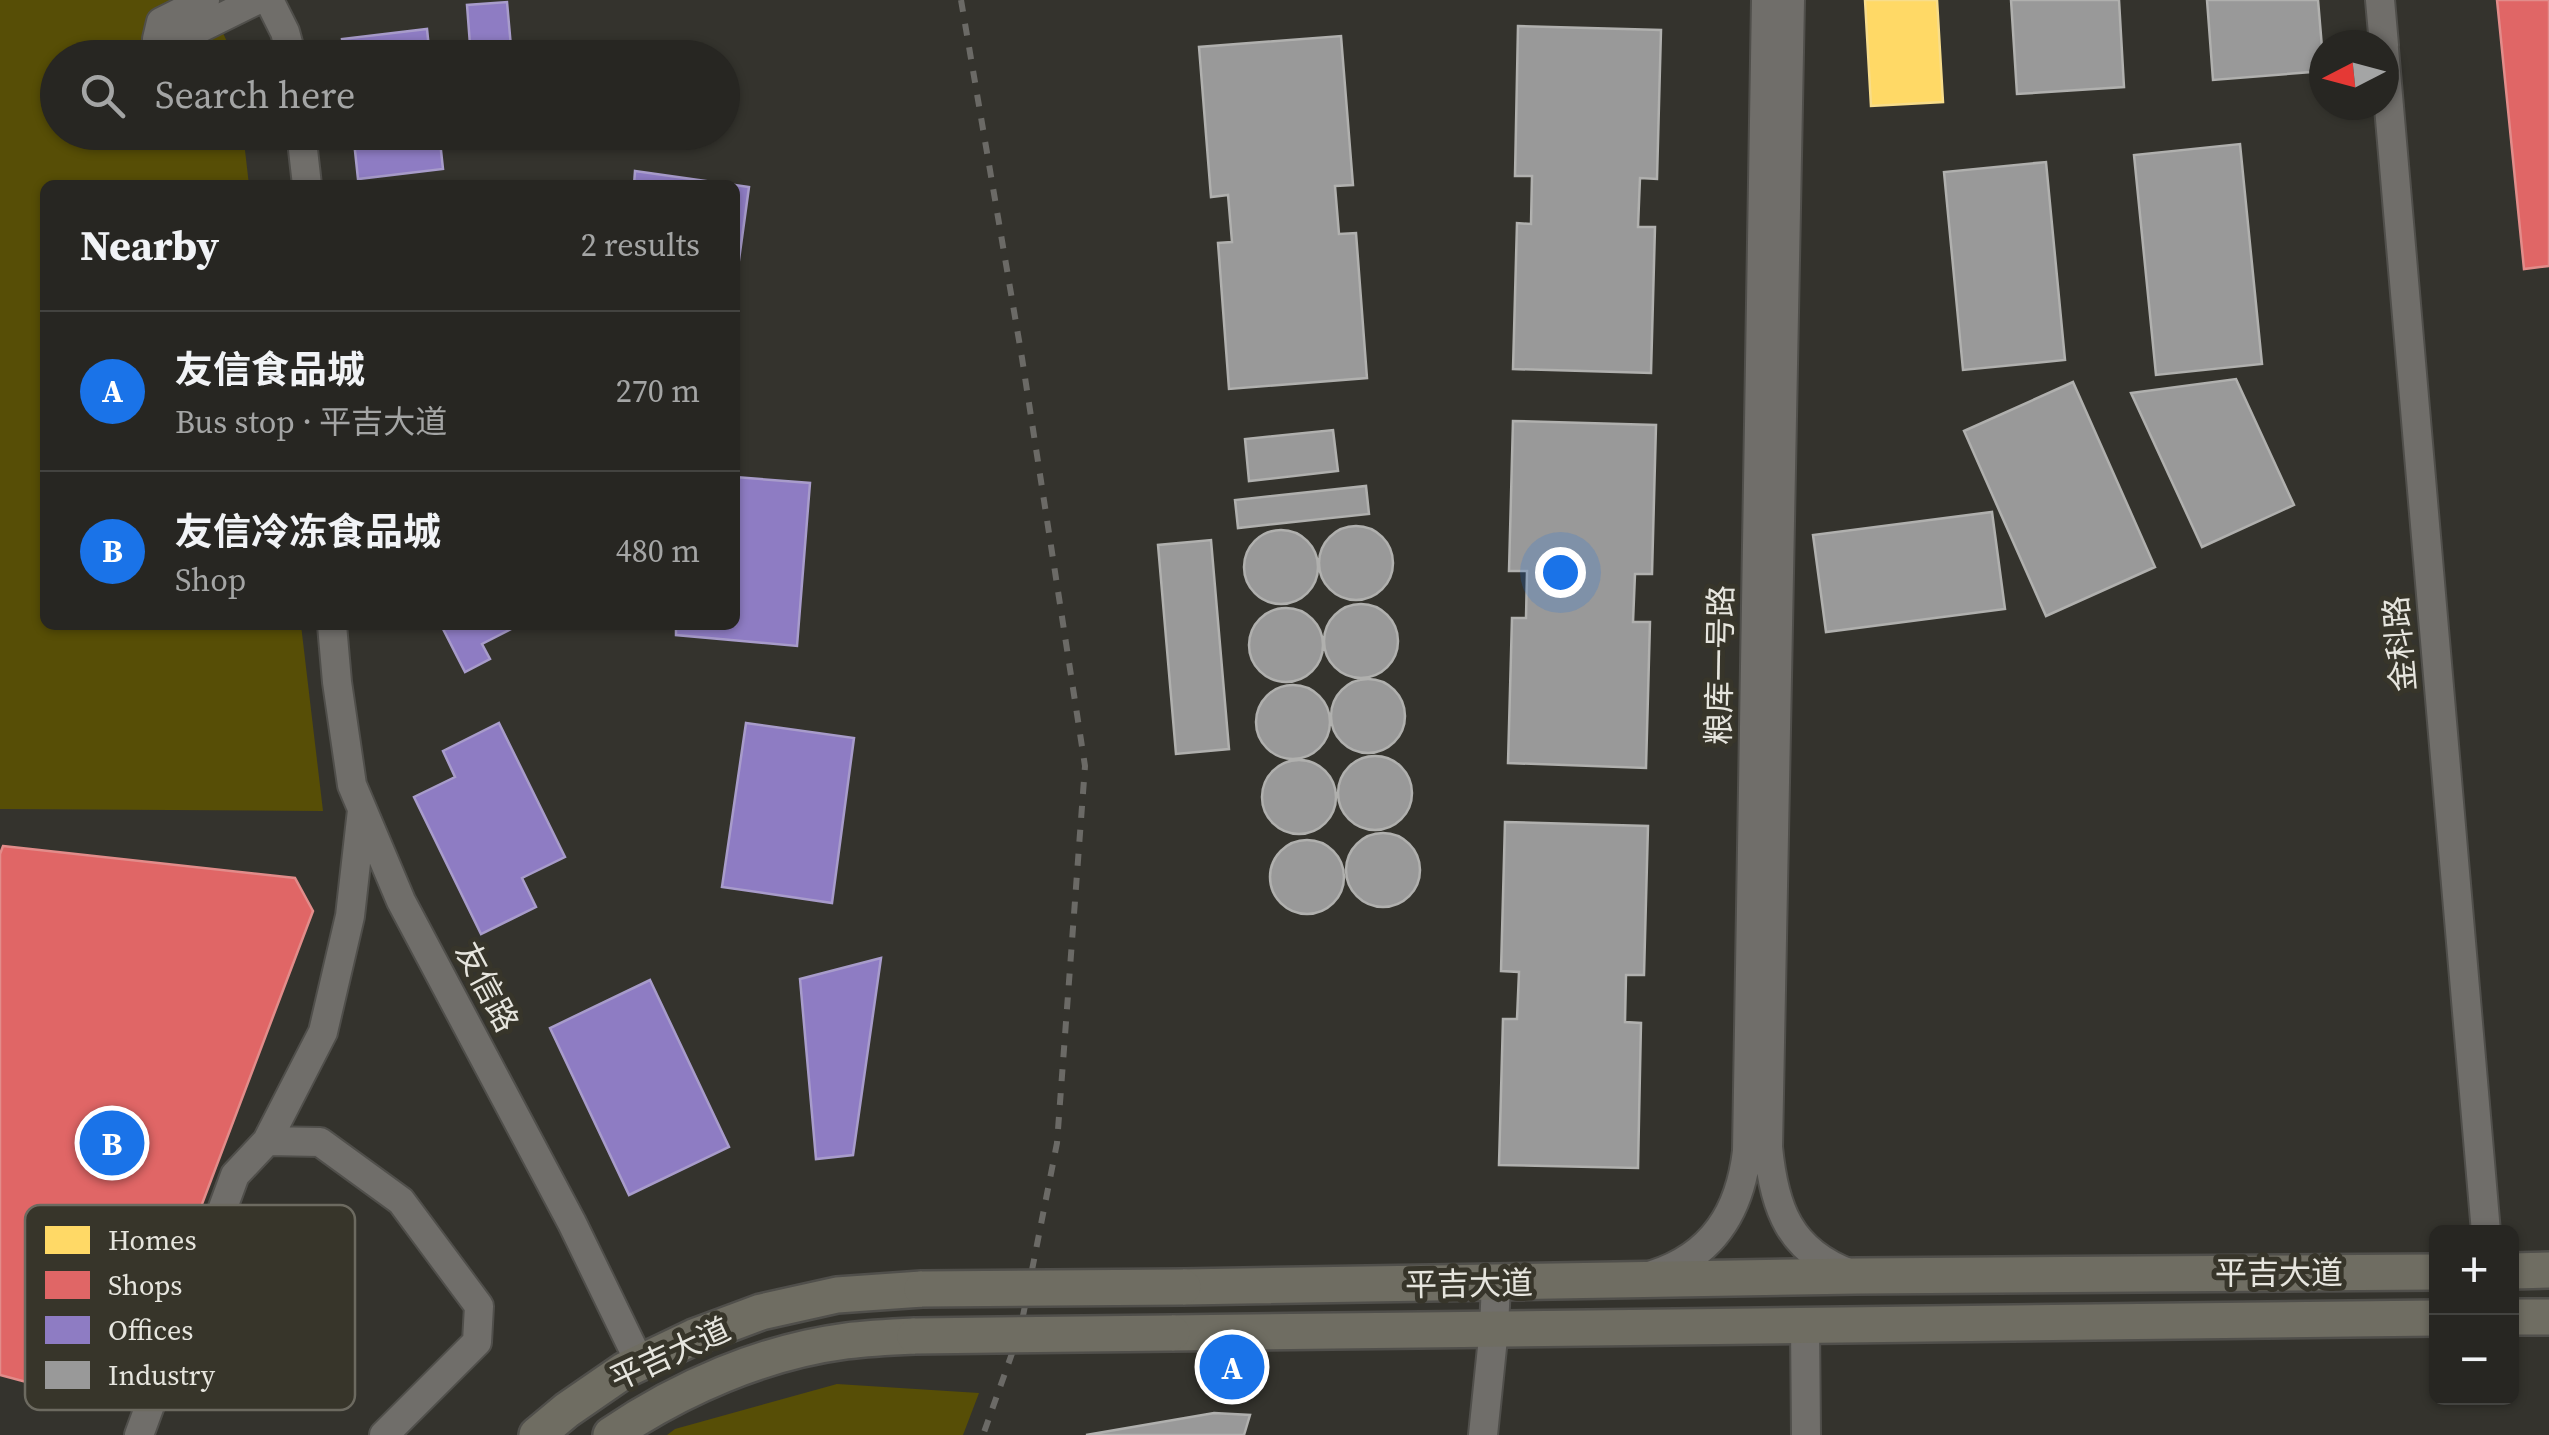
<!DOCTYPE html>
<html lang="en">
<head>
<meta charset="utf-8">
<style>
  :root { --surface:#272622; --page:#33322f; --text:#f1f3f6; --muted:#a4a5a5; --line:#434340; --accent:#1a73e8 }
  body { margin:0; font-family:"Source Serif 4","Noto Sans SC",serif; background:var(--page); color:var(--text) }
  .controls { position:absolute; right:30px; bottom:30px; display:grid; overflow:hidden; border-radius:15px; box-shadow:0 2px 8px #0004 }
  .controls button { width:90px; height:90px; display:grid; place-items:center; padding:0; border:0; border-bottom:2px solid var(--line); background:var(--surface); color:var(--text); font:50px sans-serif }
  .compass { position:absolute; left:2309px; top:30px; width:90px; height:90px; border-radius:50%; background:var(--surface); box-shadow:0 2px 8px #0004; rotate:264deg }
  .you { position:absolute; left:1560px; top:572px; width:35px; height:35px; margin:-25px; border:8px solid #fff; border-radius:50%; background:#1a73e8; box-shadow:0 0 0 15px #1a73e833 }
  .badge { display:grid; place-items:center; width:65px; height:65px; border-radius:50%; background:var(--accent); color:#fff; font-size:32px; font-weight:700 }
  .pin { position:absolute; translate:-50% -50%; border:5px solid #fff; box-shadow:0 2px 10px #0006 }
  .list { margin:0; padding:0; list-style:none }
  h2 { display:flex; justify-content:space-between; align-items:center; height:130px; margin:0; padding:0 40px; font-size:42px }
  h2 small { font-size:32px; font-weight:400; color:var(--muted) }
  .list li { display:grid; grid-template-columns:65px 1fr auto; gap:30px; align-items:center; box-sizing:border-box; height:160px; padding:0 40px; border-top:2px solid var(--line) }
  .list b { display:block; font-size:38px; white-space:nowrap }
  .list p { margin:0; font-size:32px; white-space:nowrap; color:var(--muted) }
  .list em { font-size:32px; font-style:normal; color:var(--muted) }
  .icon { flex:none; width:55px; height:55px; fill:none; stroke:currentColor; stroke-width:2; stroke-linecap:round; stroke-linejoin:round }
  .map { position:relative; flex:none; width:2549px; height:1435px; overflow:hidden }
  .search { position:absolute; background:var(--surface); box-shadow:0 2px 8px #0004; left:40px; top:40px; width:700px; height:110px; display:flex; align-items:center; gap:25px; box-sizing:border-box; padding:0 35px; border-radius:55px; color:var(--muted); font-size:38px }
  .panel { position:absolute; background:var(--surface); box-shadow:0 2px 8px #0004; left:40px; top:180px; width:700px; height:450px; border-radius:15px }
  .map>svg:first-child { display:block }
</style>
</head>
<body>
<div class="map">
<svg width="2549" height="1435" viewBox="0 0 2549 1435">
  <rect width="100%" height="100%" fill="#34332d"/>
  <!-- green -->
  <path fill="#574e06" d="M0,0H208L234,57L58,58V132L243,133L249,185H45V625H301L323,811L0,809Z
    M837,1384L979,1393L963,1435H667L675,1429Z"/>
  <!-- homes -->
  <path fill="#ffd966" stroke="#f8dd8a" stroke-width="2.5" d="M1865,0H1937L1943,102L1871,106Z"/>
  <!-- shops -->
  <path fill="#e06666" stroke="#e28c8a" stroke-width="2.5" d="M2497,0H2549V266L2524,269Z
    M3,846L295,878L313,911L135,1381L109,1404L0,1375V854Z"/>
  <!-- offices -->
  <path fill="#8e7cc3" stroke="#a89ccb" stroke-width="2.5" d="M507,2L512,58H471L467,5Z
    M427,29L430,58H344L342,39Z
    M353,132H439L443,169L358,179Z
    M478,132H518L519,145L479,148Z
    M635,171L734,185H634Z
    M735,185L749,187L735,289Z
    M735,477L810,483L797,646L676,635V625H735Z
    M441,625H511L513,628L482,644L490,659L465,672Z
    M499,723L565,857L522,878L536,907L481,934L414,797L455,777L443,751Z
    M746,723L854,738L832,903L722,887Z
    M881,958L853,1155L816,1159L800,979Z
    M650,980L729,1147L629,1195L550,1028Z"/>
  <!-- industry -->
  <path fill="#999" stroke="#b0b0ae" stroke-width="2.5" d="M2011,0H2119L2124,87L2017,94Z
    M2207,0H2318L2324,71L2213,80Z
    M1518,26L1661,30L1657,179L1640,178L1638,227H1655L1651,373L1513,369L1517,223L1531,224L1532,176H1515Z
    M1341,36L1353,185L1335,186L1339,234L1356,233L1367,378L1229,389L1218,243L1232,242L1228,195L1211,197L1199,47Z
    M2240,144L2262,364L2156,375L2134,155Z
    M2046,162L2065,360L1963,370L1944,172Z
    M2236,379L2294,505L2202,547L2131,393Z
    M2073,382L2155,567L2046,616L1964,431Z
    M1513,421L1656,425L1652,574H1635L1633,622H1650L1646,768L1508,763L1512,618H1526L1527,571H1509Z
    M1333,430L1338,471L1249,481L1245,439Z
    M1366,486L1369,514L1238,528L1235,500Z
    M1992,512L2005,609L1826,632L1813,535Z
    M1319 563a37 37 0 1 1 74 0a37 37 0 1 1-74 0Z
    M1244 567a37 37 0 1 1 74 0a37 37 0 1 1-74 0Z
    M1211,540L1229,749L1176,754L1158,545Z
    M1324 641a37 37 0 1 1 74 0a37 37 0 1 1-74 0Z
    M1249 645a37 37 0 1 1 74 0a37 37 0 1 1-74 0Z
    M1331 716a37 37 0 1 1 74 0a37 37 0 1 1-74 0Z
    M1256 722a37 37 0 1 1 74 0a37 37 0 1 1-74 0Z
    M1338 793a37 37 0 1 1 74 0a37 37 0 1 1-74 0Z
    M1262 797a37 37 0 1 1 74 0a37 37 0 1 1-74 0Z
    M1505,822L1648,826L1644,975H1626L1625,1022L1641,1023L1638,1168L1499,1165L1503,1019H1517L1519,972L1501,971Z
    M1346 870a37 37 0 1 1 74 0a37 37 0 1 1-74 0Z
    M1270 877a37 37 0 1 1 74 0a37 37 0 1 1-74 0Z
    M1214,1413L1250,1415L1244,1435H1086Z"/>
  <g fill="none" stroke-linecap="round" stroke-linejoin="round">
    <!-- minor casing -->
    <g stroke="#504f4b" stroke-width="32">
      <path id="minor" d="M205,0L161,22L157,39L166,45L257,0
        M269,0L285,32L292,58
        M1790,0L1768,1147C1774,1208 1789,1251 1851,1274
        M2380,0L2384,45
        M2384,49L2486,1232
        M301,132L307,185
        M332,625L337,682L352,785L401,901L572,1223L640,1363
        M267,1141L323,1032L350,916L362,810
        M1652,1275C1713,1256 1740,1211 1747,1151L1766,0
        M1805,1325L1806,1435
        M139,1435L235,1175L267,1141L320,1142L401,1201L479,1306L477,1342L384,1435
        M1483,1435L1494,1328L1496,1284"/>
    </g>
    <!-- major casing -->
    <g stroke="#504f4b" stroke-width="40">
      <path id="major" d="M2512,1271L2549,1270
        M1183,1287L1857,1276L2436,1272
        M2512,1317H2549
        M1172,1333L2436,1318
        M537,1435L567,1410L625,1370L694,1337L761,1312L837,1295L922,1289
        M611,1435C680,1388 763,1352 846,1341C869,1338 892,1337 915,1336"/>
    </g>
    <!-- minor -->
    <use href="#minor" stroke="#706e6a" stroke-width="28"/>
    <!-- major -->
    <use href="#major" stroke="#6f6d62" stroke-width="35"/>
    <!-- rail -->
    <path stroke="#6b6a66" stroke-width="6" stroke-dasharray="12 12" stroke-linecap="butt" d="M961,0L1022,358L1085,766L1057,1143L1020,1331L983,1435"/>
    <!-- major-bridge casing -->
    <g stroke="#504f4b" stroke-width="40" stroke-linecap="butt">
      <path id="major-bridge" d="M922,1289L1183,1287
        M915,1336L1172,1333"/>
    </g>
    <!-- major-bridge -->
    <use href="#major-bridge" stroke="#6f6d62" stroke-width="35"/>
  </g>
  <g text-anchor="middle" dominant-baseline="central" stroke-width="10" stroke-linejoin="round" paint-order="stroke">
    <!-- street labels -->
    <g font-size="32" fill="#e6e5de" stroke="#37352a">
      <text transform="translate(2400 644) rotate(-95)">金科路</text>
      <text transform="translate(1720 665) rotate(-89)">粮库一号路</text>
      <text transform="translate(487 987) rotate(62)">友信路</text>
      <text x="2279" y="1273">平吉大道</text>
      <text transform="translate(1469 1284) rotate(-1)">平吉大道</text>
      <text transform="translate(670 1354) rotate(-25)">平吉大道</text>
    </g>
  </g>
  <!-- legend -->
  <rect x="25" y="1205" width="330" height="205" rx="15" fill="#37352a" stroke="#6c6a60" stroke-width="2.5"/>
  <rect x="45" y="1226" width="45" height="28" fill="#ffd966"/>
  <rect x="45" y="1271" width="45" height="28" fill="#e06666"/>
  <rect x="45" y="1316" width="45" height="28" fill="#8e7cc3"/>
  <rect x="45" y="1361" width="45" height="28" fill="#999"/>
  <g font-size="28" fill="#e6e5de">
    <text x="108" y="1250">Homes</text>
    <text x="108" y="1295">Shops</text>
    <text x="108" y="1340">Offices</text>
    <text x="108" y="1385">Industry</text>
  </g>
</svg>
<div class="controls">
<button>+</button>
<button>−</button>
</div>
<svg class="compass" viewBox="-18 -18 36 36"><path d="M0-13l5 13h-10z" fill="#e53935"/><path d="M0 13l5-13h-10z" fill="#a4a5a5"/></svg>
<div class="you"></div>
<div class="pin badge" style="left:1232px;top:1367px">A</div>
<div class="pin badge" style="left:112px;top:1143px">B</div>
<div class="search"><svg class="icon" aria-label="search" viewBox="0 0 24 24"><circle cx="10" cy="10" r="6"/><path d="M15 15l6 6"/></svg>Search here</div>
<section class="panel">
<h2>Nearby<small>2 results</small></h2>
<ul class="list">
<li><span class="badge">A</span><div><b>友信食品城</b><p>Bus stop · 平吉大道</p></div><em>270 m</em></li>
<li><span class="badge">B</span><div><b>友信冷冻食品城</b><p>Shop</p></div><em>480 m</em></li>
</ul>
</section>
</div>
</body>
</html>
